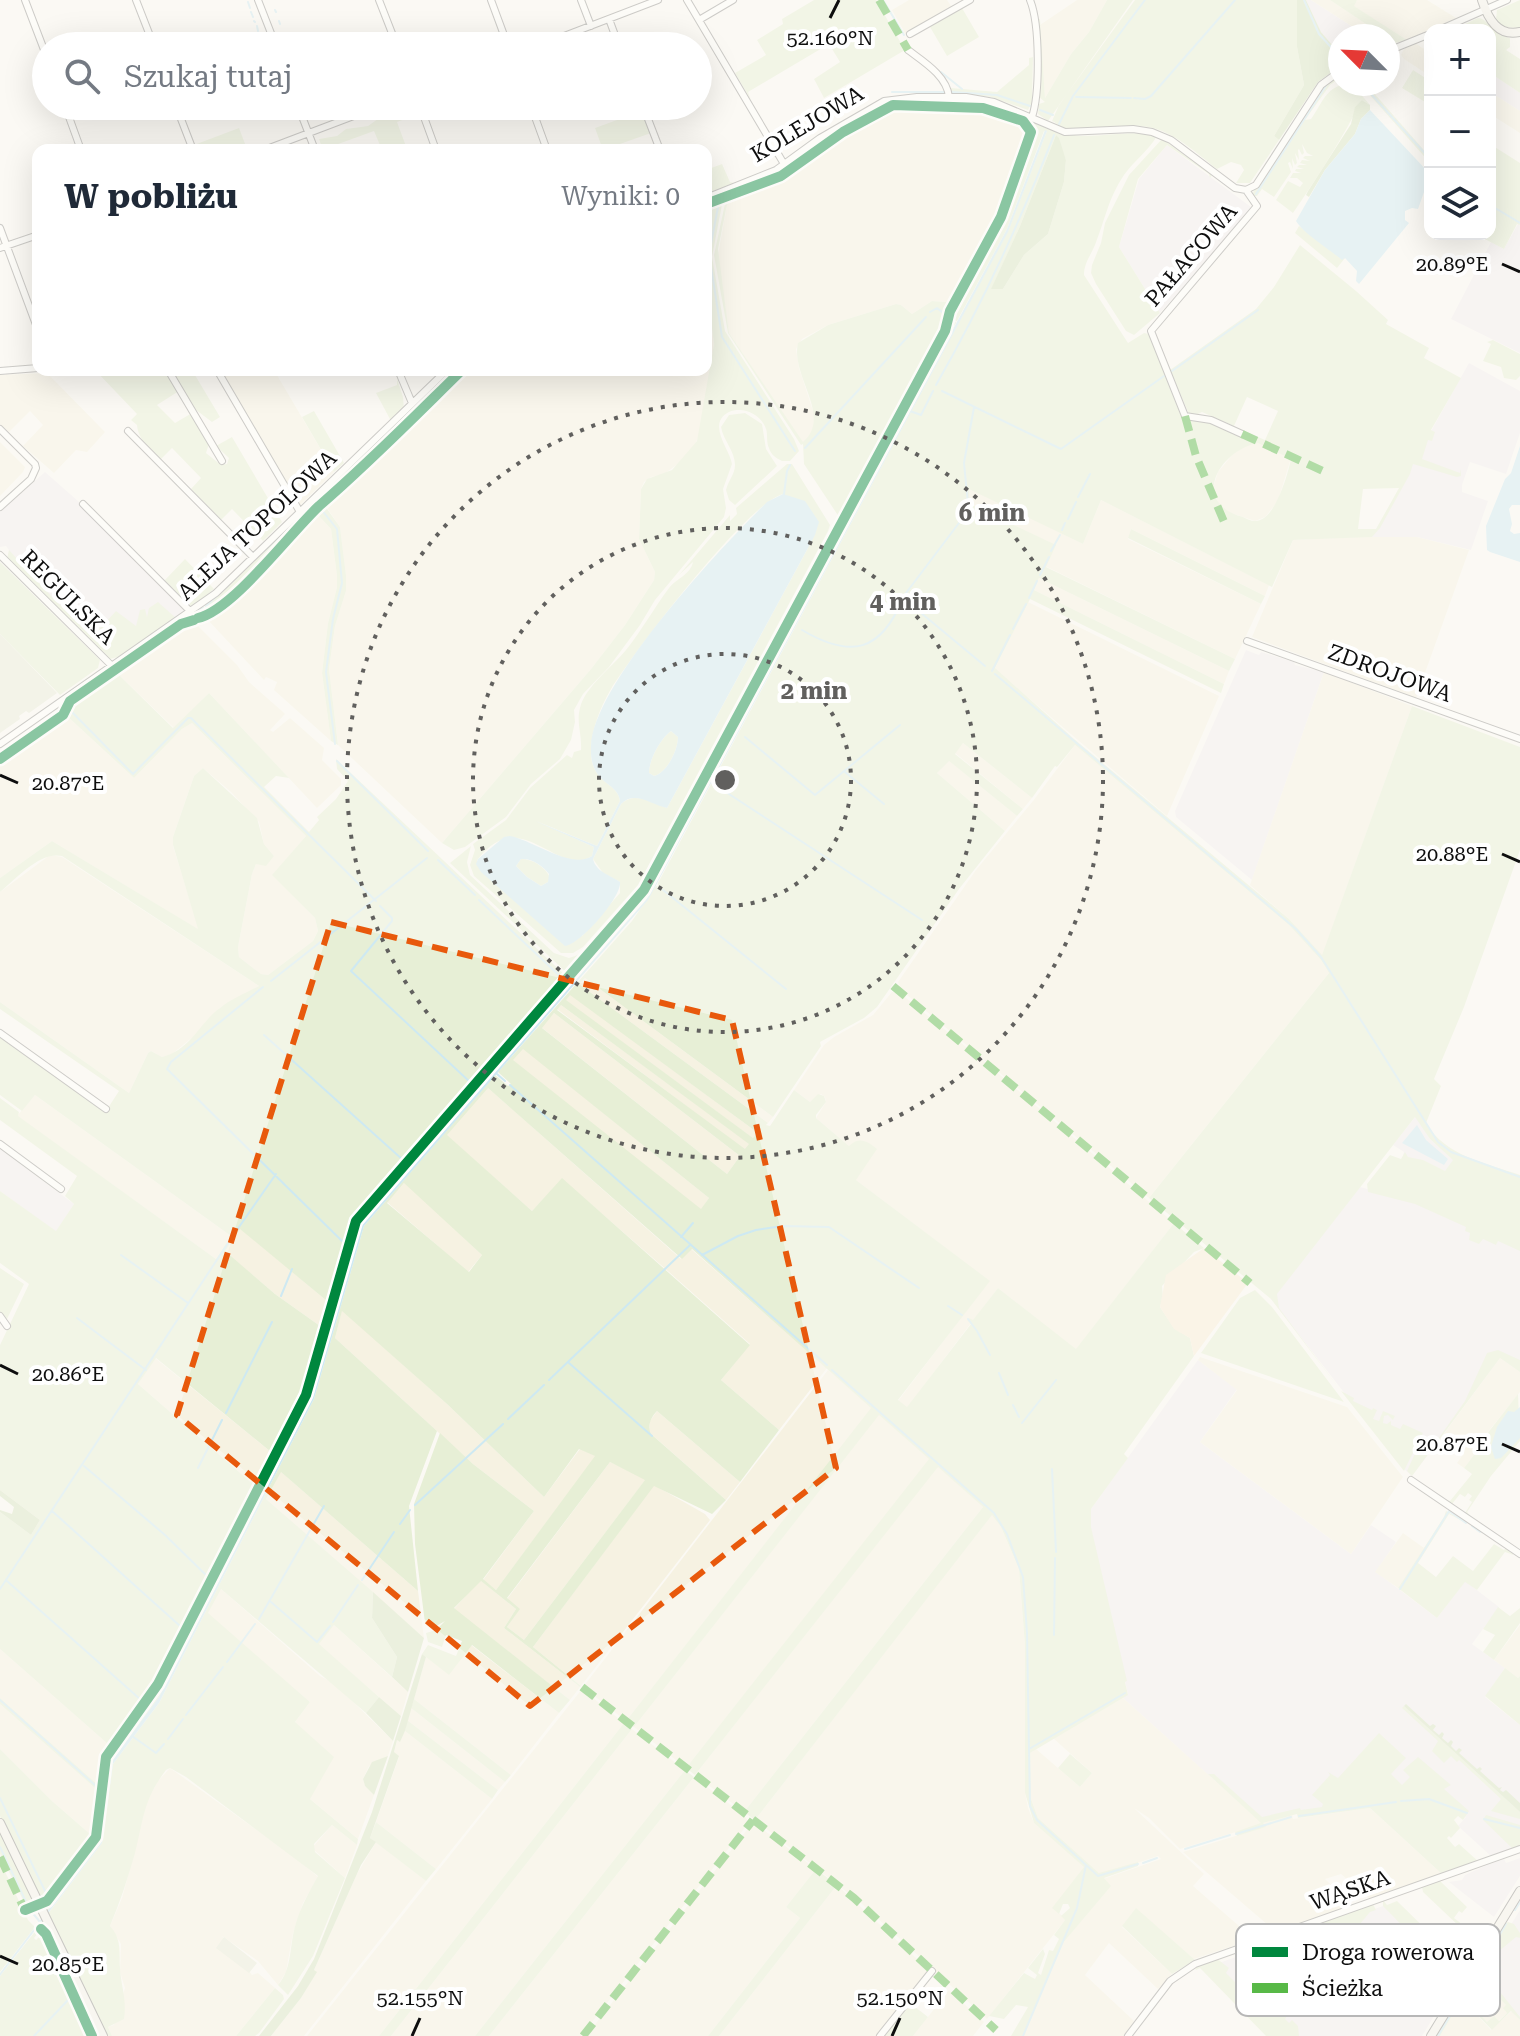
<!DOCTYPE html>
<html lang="pl">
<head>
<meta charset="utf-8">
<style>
  :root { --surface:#fff; --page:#f2f2f3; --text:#1f2937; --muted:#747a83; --line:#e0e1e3 }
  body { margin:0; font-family:"Roboto Serif",serif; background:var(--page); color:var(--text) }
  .controls { position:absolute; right:24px; top:24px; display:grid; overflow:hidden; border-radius:16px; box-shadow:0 8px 32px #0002 }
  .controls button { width:72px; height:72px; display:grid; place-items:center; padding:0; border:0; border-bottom:2px solid var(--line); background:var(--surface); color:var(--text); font:40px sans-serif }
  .compass { position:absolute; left:1328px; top:24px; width:72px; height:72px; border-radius:50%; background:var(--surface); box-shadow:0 8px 32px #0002; rotate:294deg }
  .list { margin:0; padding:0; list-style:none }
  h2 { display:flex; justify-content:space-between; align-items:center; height:104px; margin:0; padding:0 32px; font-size:34px }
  h2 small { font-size:26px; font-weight:400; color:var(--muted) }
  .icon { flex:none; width:44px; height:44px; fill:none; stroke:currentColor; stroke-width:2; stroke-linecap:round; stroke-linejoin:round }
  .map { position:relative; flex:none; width:1520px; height:2036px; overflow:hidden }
  .search { position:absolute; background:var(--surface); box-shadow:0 8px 32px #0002; left:32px; top:32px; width:680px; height:88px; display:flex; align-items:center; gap:20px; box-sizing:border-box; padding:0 28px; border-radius:44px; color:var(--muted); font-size:30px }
  .panel { position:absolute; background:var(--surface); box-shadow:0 8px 32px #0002; left:32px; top:144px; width:680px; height:232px; border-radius:16px }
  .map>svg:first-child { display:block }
</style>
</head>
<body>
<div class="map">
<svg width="1520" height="2036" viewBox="0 0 1520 2036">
  <rect width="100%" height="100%" fill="#fbf9f4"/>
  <!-- industrial -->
  <path fill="#f2edf0" d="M1306,0H1311L1367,36H1340V54L1321,32Z
    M1490,73L1520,93V111L1490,92Z
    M1167,145L1251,207L1245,217L1160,313L1119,247L1139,179Z
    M1518,224L1520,225V353L1451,319L1491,242L1504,249Z
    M1469,363L1520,391V433L1506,474L1470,462L1462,485V492L1488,501L1471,550L1417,537H1372Z
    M45,472L78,501L187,611L111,657L8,558L9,550L6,546L0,547V512Z
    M1246,650L1259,655L1261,652L1294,662L1295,665L1324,672L1252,880L1176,817L1175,811Z
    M1416,1116L1430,1139L1455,1161L1446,1174L1403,1156L1404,1152L1393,1145Z
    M0,1149L74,1204L56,1232L0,1191Z
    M1360,1187L1415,1201L1520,1248V1372L1500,1358L1412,1476L1403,1468L1271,1299Z
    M1198,1360L1237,1389L1200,1442L1351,1554L1371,1525L1396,1542L1376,1572L1437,1618L1465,1581L1499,1607L1472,1644L1505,1668L1485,1697L1520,1725V1846L1492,1857L1458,1826L1466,1817L1434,1798L1290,1814L1260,1822L1123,1698L1128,1694L1091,1542V1509Z
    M1520,1858V1876L1494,1917L1449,1882L1462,1880L1465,1875L1487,1865L1504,1859L1506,1863Z
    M1386,1905L1460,1973L1422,2036H1290L1213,1965Z
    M1520,1910V2018L1481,1973Z"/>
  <!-- farmland -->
  <path fill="#f6f2e2" d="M909,0H947L951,6L966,0L906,35L892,10Z
    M1077,0H1107L1089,32L1071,54L1045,98L1040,25Z
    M1311,0H1330L1384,36H1367Z
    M1357,0H1427L1456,18L1407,40L1353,6Z
    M1415,43L1430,53V76L1404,59L1401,55L1404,49Z
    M1490,92L1520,111V133L1490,114Z
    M899,109L971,110L992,113L1022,126L1027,135L996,218L952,299L946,302L932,301L912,314L901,305L896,304L828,325L802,339L796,349L799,368L816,420L811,435L803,443L729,333L718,255L727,205L733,199L788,179L836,141L887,112Z
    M706,282L714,344L700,434L693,448L678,464L664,474L651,477L644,482L641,489L639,539L655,572L654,580L625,625L591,669L442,843L338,745L329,669L335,626L346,591V575L340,527L325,505L467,370H706Z
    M221,370H274L334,472L300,505Z
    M47,373L105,432L87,452L76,450L54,473L23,446L43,425L30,411L9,432L0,424V375Z
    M0,442L25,467L23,472L0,496Z
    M1258,442L1291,458L1278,501L1265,517L1255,521L1225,511L1219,505L1213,488L1218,472L1233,454L1244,447Z
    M969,488L1083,544L1101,500L1269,585L1265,596L1131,529L1128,539L1261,604L1235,659L1045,566L1055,545L970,504Z
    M317,514L331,529L337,576V587L328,623L322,673L331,741L274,690L277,682L266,677L264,680L207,619L239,593Z
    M1357,537H1417L1469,550L1416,698L1252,637L1293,540Z
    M1039,578L1229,671L1224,684L1034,590Z
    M1028,602L1219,696L1167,816L997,671L995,668Z
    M195,623L237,665L249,682L283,712L285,714L270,730L273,732L290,718L324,748L322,760L341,779V785L317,808L209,693L174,728L116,672L182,626Z
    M1324,672L1412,706L1322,956L1289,919L1250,885Z
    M67,716L134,778L182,729L192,723L306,836L273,875L315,918L318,931L313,941L268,975L261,974L239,957L238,947L252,874L256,864L274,856L264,844L259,822L231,792L203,768L194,776L173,837V846L199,930L52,841L0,878V763Z
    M963,743L1032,798L1023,809L955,753Z
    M1075,745L1289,925L1321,960L1329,973L1149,1198L901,990L898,982L976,870L1033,801Z
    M948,760L1017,816L1005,831L937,773Z
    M50,855L62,857L259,986L220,1008L199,1032L172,1054L162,1057L151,1051L148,1053L129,1093L0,1002V892Z
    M585,978L773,1117L768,1123L579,984Z
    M892,992L900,993L993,1069L1174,1223L1076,1350L998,1288L973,1321L969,1318L967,1320L971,1323L907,1408L898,1401L989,1281L856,1180L849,1146L816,1118L826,1102L825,1097L821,1094L810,1102L794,1090L824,1045L834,1037L873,1015Z
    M570,994L758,1133L754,1139L565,1000Z
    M561,1005L750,1144L745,1150L557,1009Z
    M554,1013L740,1156L727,1174L541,1027Z
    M523,1048L709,1198L701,1210L512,1060Z
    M487,1087L681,1259L691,1249L827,1368L779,1430L721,1380L750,1344L669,1272L562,1179L532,1211L446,1135Z
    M35,1095L231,1236L216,1259L17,1116Z
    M405,1182L482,1255L468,1272L387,1202Z
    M240,1228L327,1301L320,1326L275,1294L224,1251Z
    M342,1310L447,1404L544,1497L580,1449L596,1456L496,1590L483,1580L534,1511L473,1464L335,1338Z
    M1200,1357L1347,1407L1403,1477L1351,1554L1200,1442L1237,1390L1198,1360Z
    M155,1358L271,1452L254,1485L138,1384Z
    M1500,1358L1520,1372V1392L1483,1438V1443L1464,1468L1457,1463L1462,1456L1440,1439Z
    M828,1370L872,1408L626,1721L583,1687Z
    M657,1411L740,1482L726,1500L649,1432L650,1421Z
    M879,1414L930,1459L686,1768L634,1727Z
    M610,1462L646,1479L524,1640L507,1627L519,1609L507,1599Z
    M938,1466L983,1507L744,1812L695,1775Z
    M280,1471L418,1591L424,1638L266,1499Z
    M654,1485L705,1514L710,1520L581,1686L533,1647Z
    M992,1514L1001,1527L1019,1569L1025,1646V1793L1028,1808L1034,1823L1085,1867L1053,1908L1066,1919L987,2019L862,1904L755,1820Z
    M1403,1533L1424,1548L1398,1588L1375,1572Z
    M480,1580L516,1609L504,1628L580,1687L570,1700L454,1609Z
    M220,1588L320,1676L335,1684L393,1741L388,1756L369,1766L363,1779L365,1786L374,1795L358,1839L309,1798L295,1722L310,1702L207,1614Z
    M334,1625L408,1692L401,1716L318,1644Z
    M1520,1625V1676L1518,1678L1494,1660Z
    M471,1645L559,1713L511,1775L414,1699L426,1657L449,1674Z
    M0,1649L109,1745L99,1762L97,1784L0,1698Z
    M582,1689L624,1723L379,2036H307Z
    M1123,1698L1262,1823L1292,1815L1293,1819L1370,1808L1443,1875L1370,1899L1341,1874L1325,1879L1352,1905L1276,1932L1183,1852L1265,1827L1262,1824L1180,1849L1149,1818L1134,1808L1204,1874L1193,1886L1254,1939L1194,1959L1136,1909L1122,1927L1172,1974L1158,1989L1109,1943L1085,1975L1134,2021L1124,2036H1024L1063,1943L1110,1886L1103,1879L1161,1859L1158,1856L1107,1873H1099L1038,1818L1031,1799L1030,1753L1036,1749L1080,1787L1092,1773L1053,1738Z
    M0,1704L96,1789L90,1834L52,1801L0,1749Z
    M411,1708L505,1782L498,1790L407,1720Z
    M632,1729L685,1770L475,2036H391Z
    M405,1731L492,1799L436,1869L376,1822L399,1757L394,1752L397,1740L400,1741Z
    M170,1768L296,1858L318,1877L303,1903L293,1933L286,1972L278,1985L258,1961L222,1936L252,1975L258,1973L275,1988L236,2036H112L108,2027L114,2025L125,1988L120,1972L121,1944L110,1926L122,1898L135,1850L144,1807L158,1781Z
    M694,1777L736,1809L747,1819V1825L581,2036H489Z
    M753,1822L816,1869L786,1907L800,1918L708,2036H586Z
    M332,1825L357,1845L345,1878L312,1848Z
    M376,1842L426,1881L304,2036H271L301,1998L316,1973L314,1970L357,1874Z
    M837,1885L929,1970L922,1979L877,2036H719Z
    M1472,1984L1477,1990L1488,1987L1506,2005L1507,2013L1498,2021L1487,2022L1463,1996Z
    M949,1990L984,2022L973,2036H913Z
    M1462,1999L1491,2030L1512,2011L1520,2020V2036H1440Z"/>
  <!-- green -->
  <path fill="#e7efd6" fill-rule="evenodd" d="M814,0H876L905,50L824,98L814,79L840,62L829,44L748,92L751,100L735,73L766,55L757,40L783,24L782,19Z
    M1107,0H1133L1048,121L1038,114L1039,104L1045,102L1039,97L1037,20L1040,19L1045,98L1071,54L1089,32Z
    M1135,0H1297V47L1304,85L1274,136L1279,140L1250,183H1236L1244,170L1241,165L1231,162L1217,169C1196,153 1175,132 1148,127C1124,122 1081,135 1061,127C1058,125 1055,122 1052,121L1059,105Z
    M1330,0H1357L1354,6L1407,40L1395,43L1388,36H1384Z
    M1520,0V28L1502,27L1496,19L1497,10Z
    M962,8L979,37L947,56L930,27Z
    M1478,18C1489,19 1495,35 1510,38V47L1506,50L1520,59V93L1490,73V30H1452Z
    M1033,57L1032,102L1028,110L991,97L952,93L951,88L997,92L1029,65V58Z
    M1413,70L1430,81V105L1402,88Z
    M1340,74V78L1330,85L1305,120L1311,119C1324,100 1327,84 1352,84L1370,105L1362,100C1342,139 1317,178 1293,213L1276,200L1288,181L1300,187L1303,183L1297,178H1290L1293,173H1301L1295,171L1296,169H1304L1297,167L1299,165H1307L1300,163L1302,160L1310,161L1303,158L1305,156H1313L1307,153L1302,144L1304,153L1302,155L1299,149L1298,150L1299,160L1295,153L1297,163L1295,165L1292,158L1293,169L1290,162L1288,163L1291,172L1274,197L1262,189L1257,196H1252L1254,190C1286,155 1299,104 1340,74Z
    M1360,84H1366L1430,157V163Z
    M930,100L979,101L1020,114L1017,117L994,109L968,104H893L861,121L858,119L891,102Z
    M418,106L420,113L397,122L407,149L382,150L374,131L330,147V150H323L319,139L337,136L346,129L368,126L385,114H401L410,107Z
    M638,106H640L651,133L603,150L595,128L639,112Z
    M893,106C927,108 1014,96 1030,134L999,219L949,310L944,330L841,520L804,464L803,444L801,445L728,333L714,255L726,199L783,176L840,135ZM899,109C930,109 1012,102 1027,135L996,218L952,299L946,302L932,301L912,314L901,305L896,304L828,325L798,343C790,376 833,416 803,442L729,333L718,249L727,205L733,199L788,179L836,141L887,112Z
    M1025,116C1038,123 1051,132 1066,134C1097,140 1127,128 1157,136C1148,151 1134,161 1124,175C1108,199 1105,220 1095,245C1091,255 1084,263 1084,275L1128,343L1144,333L1149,334L1184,424L1190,419L1205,420L1244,436L1246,432L1265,440L1278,411L1247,397L1234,426L1202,412L1194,416L1189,414L1170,370L1256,309L1274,287L1300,245L1356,291L1388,320L1386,324L1429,348L1424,358L1461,378L1431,430L1435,432L1432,441L1428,440L1422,459L1460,473L1461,469V476L1457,477L1413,464L1410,474L1380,528L1372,537L1293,540L1272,587L1101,500L1083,544L969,489L970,504L1056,545L1046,567L1235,659L1229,671L1039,578L1034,590L1224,684L1221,693L1030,599L995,668L1074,739L1289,919L1322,955L1412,706L1520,747V850L1464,1007L1434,1079L1441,1086L1426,1123C1445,1156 1486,1163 1520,1175V1251L1498,1241L1496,1245L1483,1239L1479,1244L1469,1240L1470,1233L1465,1231L1466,1227L1415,1204L1368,1192L1367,1184L1390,1155L1401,1159L1405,1152L1408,1157L1423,1160L1445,1171L1453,1160L1430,1139L1415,1117L1277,1294L1279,1308L1338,1387L1271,1299L1149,1198L1329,973L1321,960L1289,925L1075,745L1057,767L1055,766L1032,798L963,743L955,754L1023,809L1017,816L949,761L937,773L1005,831L959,889L877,1007L864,1018L820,1042L821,1046L773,1117L585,978L579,984L768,1123L766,1125L770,1126L794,1090L810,1102L818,1094L824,1096L826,1102L816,1115V1118L849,1146C859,1136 868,1141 877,1149L856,1180L990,1281L898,1400L907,1407L971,1324L967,1320L969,1318L973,1320L998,1288L1076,1349L1174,1223L1204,1248L1194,1252L1162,1286L1163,1297L1160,1307L1174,1328L1190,1338L1194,1356L1124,1454L1128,1458L1091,1509V1527L1127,1681L1125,1682L1128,1695L1030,1753L1031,1799L1038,1818L1099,1873L1138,1862V1866L1104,1878L1111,1886L1063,1943L1024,2036H1011L1028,2007L1016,2005L1004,2019L989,2016L1024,1973L1035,1979L1037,1975L1028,1968L1043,1949L1045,1954L1038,1973L1041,1975L1049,1950L1053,1951L1059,1939L1054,1935L1065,1920L1061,1916L1070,1908L1068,1904H1063L1059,1914L1052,1908L1084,1867L1034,1823L1025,1793V1646L1019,1569L1001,1527L992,1515L755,1820L744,1812L983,1507L938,1467L695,1775L686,1768L929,1459L879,1415L634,1727L626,1721L871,1408L692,1249L682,1259L488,1088L447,1135L532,1211L562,1178L750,1345L721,1380L779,1430L740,1482L657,1411C651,1417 647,1426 651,1434L726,1500L712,1514L654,1486L533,1647L581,1686L580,1687L504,1628L516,1609L481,1581L454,1608L570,1700L559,1713L472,1645L449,1675L422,1654L428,1645L456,1656L462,1641L446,1635L442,1647L428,1642L426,1633L436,1630L445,1621L433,1628L425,1623L415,1544L414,1504L440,1433L473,1464L534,1511L483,1579L496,1590L595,1456L579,1449L544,1497L447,1404L342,1311L335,1338L437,1431L409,1506L418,1591L281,1472L266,1499L373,1592L372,1618L397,1657L392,1677L334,1625L319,1644L379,1697L366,1713L221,1589L208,1613L310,1702L295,1722L334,1757L310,1799L358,1839L357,1845L332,1825L314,1844L315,1852L345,1878L313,1956L288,1995L278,1985C293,1968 289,1944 296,1923C301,1906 309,1892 318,1876L186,1777L170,1768L166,1770C143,1801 144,1817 135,1853C128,1878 120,1902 110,1926C122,1939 119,1952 120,1968C121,1987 127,1998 124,2019L108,2027L112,2036H106L47,1915L102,1843L113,1764L159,1703L314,1399L364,1226L495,1075L508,1086L511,1084L498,1072L632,921L656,886L658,887V883L1008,231L1047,131H1044L1007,229L957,321L954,320L956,323L954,326L949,323L951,313L1001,218L1032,133L1023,119ZM1056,135L1066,160L1064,182L1048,234L1024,255L1003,289L992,288L1020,226ZM1258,443L1291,459C1288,473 1275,522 1255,521C1251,521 1247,519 1243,517C1190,503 1218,451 1258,443ZM1399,488L1376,529H1358L1363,489ZM570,995L758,1133L753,1138L566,1000ZM561,1005L749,1144L745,1149L557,1010ZM554,1013L740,1156L727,1174L542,1028ZM523,1049L709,1198L701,1209L513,1060ZM404,1183L482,1255L469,1272L387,1203ZM610,1462L645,1480L524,1640L507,1627L520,1609L507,1598Z
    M239,128L247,149L261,144L262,146L253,150H196L194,145Z
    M1162,139L1211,173L1212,175L1210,178L1209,174L1167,145L1138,179L1119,247L1160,313L1134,335L1126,331L1096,284L1091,273L1092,265L1101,243L1105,223L1129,175Z
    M1490,144L1520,163V225L1517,224L1504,249L1475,234H1490Z
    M722,164L730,182L734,183L706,194V170Z
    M723,199L712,257L725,331L794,439L799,451L790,461H782C776,458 771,455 769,448C766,442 768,435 766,429C761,414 743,406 729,412C706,424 730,449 732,464L723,489L726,508L724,517L655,600L640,625L609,667L583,694L574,710L575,722L571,740L560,759L531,784L506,817L465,847L454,850L442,843L591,669L625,625L654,580L655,572L639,539L641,489L647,479L672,470L697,441L714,344L706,282V206Z
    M1299,226L1345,258L1337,268L1295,233Z
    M949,324L954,327L952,330L648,896L633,913L630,908L645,890L830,543L900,420Z
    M1493,340L1520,354V376L1516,380L1504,378L1501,367L1483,361L1491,344L1487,342Z
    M95,370H167L179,391L157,405L175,423L192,413L209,444L206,453L221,465L227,464L229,458L216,446L232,437L282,522L263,541L232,509L221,520L191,489L201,478L172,448L161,459C150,448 138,440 137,425L131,420L137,414Z
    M170,370H192L220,417L212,422L192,407Z
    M465,370H467L325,506L340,527L346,575V591L335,626L329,669L338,745L331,741L322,673L328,623L337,587V576L331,529L317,514L239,593L206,620V618L251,579L318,508Z
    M397,379L403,397L404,409L391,421L376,393L397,385Z
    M314,411L344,463L334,472L302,417Z
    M406,412L410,419L318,505L259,569L210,612L205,605L257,558L279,535L282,538L285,536L282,532Z
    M745,413L762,424L766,449L777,466L735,505L729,500L726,490C728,481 735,474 735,465C735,451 723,440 721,427L729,415Z
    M787,464H792L830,525L828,531L638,885L583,947L573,953H561L474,876L470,865L475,850L473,844L506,820L530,788L567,755L572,758L574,752L581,750C582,734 576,723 580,708C584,688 613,666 626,650C642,630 654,608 669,588C677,578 690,575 693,562L679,575L730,515V521L737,514L736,508ZM783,494L808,548L667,808C652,802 634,791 621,804L593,859L603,873L620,882V893L582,936L477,861L478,859C522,803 557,879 592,856L594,847L536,821L597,846L620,801C618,782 591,784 591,752C591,730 600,708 611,689C634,652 746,504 783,494Z
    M1131,529L1265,596L1261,604L1128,538Z
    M831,530L835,531L773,644L771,643Z
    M9,550L53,598L61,585L65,586L64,594L57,602L92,637L116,611L136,626L140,610L145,609L147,617L149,608L158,602L176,618L118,657L110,659L7,559Z
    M185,559L214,589L192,607L164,581Z
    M0,562L100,660L98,668L60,695L0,634Z
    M129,662L116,672L173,728L209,693L289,778L276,776L264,787L309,832L319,820L317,817L336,799L348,781L337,769L336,759L567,977L354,1222L305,1395L157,1683L105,1757L94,1838L48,1898L43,1901L40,1900L49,1896L93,1836L100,1771L105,1755L154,1685L302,1398L346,1247L343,1246L327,1301L240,1229L225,1251L275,1294L320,1326L301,1393L271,1452L156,1358L138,1384L254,1485L152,1684L109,1745L0,1649V1512L31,1535L40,1520L0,1490V1345L29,1284L0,1263V1191L56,1231L74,1204L65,1196L77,1176L0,1120V1098L19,1112L18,1116L216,1259L231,1236L35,1095L22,1111L0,1095V1036L106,1111L119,1091L0,1009V1002L129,1093L148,1053L151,1051L162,1057C192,1049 198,1024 220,1008C231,999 246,993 259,986L62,856C40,851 16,879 0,892V878L52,841L198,929L173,845V837L194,776L203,768L257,818L264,844L274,856L266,866L256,864L252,874L238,947L239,957L261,974L268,975L313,941L318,931L315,918L272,875L306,836L192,723L182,729L134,778L67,716L0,763V760L63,715L70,702Z
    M671,731L678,737C678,750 667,773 654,776L649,773C649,760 660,739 671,731Z
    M673,826L675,829L641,892L569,975L450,863L471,846L467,862L470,875L554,953L569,958C604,951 656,858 673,826Z
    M521,859C533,859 546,867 550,878L548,882L541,886L527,877L516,866Z
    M626,912L632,915L625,924L572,984H569V988L362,1225L313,1397L159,1697L111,1762L100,1842L46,1913L42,1905L51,1899L96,1838L108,1758L160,1684L307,1395L357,1221Z
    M0,1268L24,1284L7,1319L0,1314Z
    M1255,1290L1272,1307L1344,1402L1201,1353L1240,1298Z
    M1498,1350L1520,1360V1372L1500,1358L1412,1476L1407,1471L1423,1436L1436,1442L1465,1401L1487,1353Z
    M1341,1391L1354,1398L1353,1401L1372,1410L1373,1408L1377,1410L1373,1419L1379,1421L1383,1411L1395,1416L1393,1420L1388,1415L1384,1416L1383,1423L1387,1424L1391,1421V1425L1400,1429L1403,1424L1423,1433L1404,1471Z
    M1518,1394L1520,1441L1491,1476L1467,1512L1472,1518L1465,1513L1472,1502L1469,1500L1472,1496L1468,1493L1465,1497L1460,1494L1452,1504L1444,1499L1450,1501L1472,1474L1464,1468L1483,1443V1439Z
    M1446,1511L1466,1523L1449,1514L1418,1563L1436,1577L1453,1556L1473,1571L1494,1544L1504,1550L1506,1548L1514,1555L1505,1552L1477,1590L1465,1582L1437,1618L1398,1588L1444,1517Z
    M1498,1607L1510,1616L1520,1608V1623L1494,1660L1483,1652L1495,1635L1483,1629Z
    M1505,1668L1518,1678L1520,1676V1725L1485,1696Z
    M0,1698L97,1784L96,1789L0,1704Z
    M414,1699L511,1775L505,1782L411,1708Z
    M1404,1706L1520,1812V1819L1491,1811L1501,1799L1459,1760L1457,1762L1451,1756L1444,1763L1432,1751L1438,1741L1402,1708Z
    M407,1720L498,1790L492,1799L405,1731Z
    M624,1723L632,1729L391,2036H379Z
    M1379,1733L1406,1758L1391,1774L1402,1785L1410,1777L1403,1770L1418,1757L1451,1785L1444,1789L1469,1811L1463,1820L1458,1816L1454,1820L1460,1828L1451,1838L1449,1836L1447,1838L1455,1847L1459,1844L1479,1862L1443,1875L1370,1808L1298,1818L1297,1814L1263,1823L1266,1827L1237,1836L1235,1832L1261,1823L1208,1774H1214L1262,1817L1300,1808L1301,1810L1322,1807L1323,1804L1312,1795L1330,1775L1328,1772L1338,1778Z
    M0,1749L52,1801L90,1834L47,1895L39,1897L0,1816Z
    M1070,1754L1092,1773L1080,1787L1058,1768Z
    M685,1770L694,1777L489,2036H475Z
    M1486,1815L1520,1825V1846L1513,1849L1483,1820Z
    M376,1822L436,1869L426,1881L370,1838Z
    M0,1830L34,1902L27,1908L0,1854Z
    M0,1861L28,1920L35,1927L0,1972Z
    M816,1869L837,1885L719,2036H708L800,1918L786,1907Z
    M1440,1881L1467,1907L1462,1913L1459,1911L1454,1918L1471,1931L1485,1933L1459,1977L1458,1971L1456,1969L1453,1972L1433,1952L1430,1954L1383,1906V1900L1387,1905L1397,1901L1439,1942L1446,1943L1461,1928L1423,1892L1422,1887Z
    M1373,1904L1376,1910L1370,1912L1360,1924L1426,1986L1435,1980L1428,1988L1439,1998L1450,1982H1456L1441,2006L1384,1955L1362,1973L1313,1930V1926L1317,1923Z
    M1136,1908L1194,1959L1195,1960L1172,1974L1122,1926Z
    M1508,1922L1514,1924L1520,1933V1938L1516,1937L1491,1958L1493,1961L1486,1966L1483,1957L1503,1925Z
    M37,1929L40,1931L34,1938L36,1940L41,1935L44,1939L89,2036H0V1976Z
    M48,1930L98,2036H94L45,1931Z
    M1216,1958L1229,1968L1226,1973L1235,1982L1242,1975L1287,2016L1285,2019L1289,2023L1292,2020L1298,2026L1299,2036H1266L1200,1968L1196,1970L1195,1967Z
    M1477,1971L1485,1973L1520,2017V2020L1511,2011L1492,2030L1462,1999L1440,2036H1435L1469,1981L1472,1984L1463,1996L1487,2022L1494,2016L1499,2021L1507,2013L1503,2008L1506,2005L1488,1987H1480L1473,1977Z
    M275,1988L283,1995L284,1999L259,2033L255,2036H236Z
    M910,2003L928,2017L913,2036H884Z"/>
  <!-- forest -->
  <path fill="#d8e5c4" d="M1297,0H1306L1321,32L1340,54V66L1318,82L1279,140L1274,136L1304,85L1297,47Z
    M1362,100L1370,105V110L1361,119L1355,134L1325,170L1309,197L1306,195L1308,191L1351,124L1355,107Z
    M1056,135L1059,138L1066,160L1064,182L1048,234L1024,255L1003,289H991L1020,226Z
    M0,1490L40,1520L31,1535L0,1512V1510L12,1514L14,1507L0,1496Z
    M373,1592L424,1638L408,1692L392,1677L397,1657L372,1618Z
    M422,1654L426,1657L405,1731L400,1742L397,1740L394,1752L399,1756L370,1838L376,1842L361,1865L314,1970L317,1972L301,1998L271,2036H259L298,1986L314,1959L372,1812Z
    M379,1697L401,1716L393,1741L366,1713Z
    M1406,1704L1430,1726L1433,1724L1436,1726L1433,1730L1439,1735L1442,1732L1444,1734L1442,1738L1448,1743L1451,1740L1453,1742L1451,1746L1456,1751L1459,1748L1462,1750L1459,1753L1477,1769L1480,1767L1482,1769L1480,1771L1499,1788L1502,1787L1500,1790L1503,1792L1506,1790L1520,1803V1812L1404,1706Z
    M388,1756L374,1795L365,1786L363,1779L372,1762Z"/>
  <!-- sand -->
  <path fill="#f8eed8" d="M1204,1248L1248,1283L1194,1356L1190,1338L1174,1329L1160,1307L1166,1275Z"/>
  <!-- cemetery -->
  <path fill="#e8ebd9" d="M0,634L57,693L29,713L26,711L19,716L20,719L0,733Z
    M224,1937L257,1963L249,1973L216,1948Z"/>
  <!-- water -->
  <path fill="#cee9f2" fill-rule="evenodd" d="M1370,110L1430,174V189L1424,192L1418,209L1412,208L1405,211V220L1409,223L1359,284L1356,281L1357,271L1345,258L1342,260C1329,249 1303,233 1296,221L1325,170L1355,134L1361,119Z
    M1045,130L1047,131L1008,232L648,900L364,1226L314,1399L159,1703L113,1764L102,1843L0,1976V1973L100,1842L111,1762L159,1697L313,1397L362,1225L409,1167H412L569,988L568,985L572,984L646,900L1007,229Z
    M1520,446V505H1512L1509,509L1512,524L1510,531L1514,534L1520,533V562L1490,552L1487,550L1486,526L1505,479L1511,473Z
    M783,494L805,501L819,522L815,535L667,808C651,805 635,790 621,804L593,859C596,872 610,875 620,882C622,897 580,945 565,946L481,872L476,864L478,859L504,837L510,836C533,840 571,870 592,856L594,847L535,821L597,846L620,801C618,781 589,786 591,746C593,684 721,547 767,502ZM671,731L678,737C678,750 667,773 654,776L649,773C649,760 660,739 671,731ZM521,859C532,858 543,866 549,874L548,882L541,886L527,877L516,866Z
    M1417,1125L1426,1140L1448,1159L1444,1165L1402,1143Z
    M1520,1407V1438L1501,1458L1495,1459L1491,1447L1493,1440L1497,1427L1508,1411L1514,1412Z"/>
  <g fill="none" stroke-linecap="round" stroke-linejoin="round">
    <!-- stream -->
    <path stroke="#cee9f2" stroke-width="2" d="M883,0L904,35
      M1304,0L1319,34L1340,57
      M248,2L250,8
      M275,10L276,12
      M251,12L253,17
      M254,21L255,22
      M279,21L280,24
      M257,26L258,31
      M260,36L263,43
      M286,40L289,46
      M941,72L962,89
      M1362,84L1430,159
      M892,92H945
      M952,92L997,95L1030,106
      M1076,97L1131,98
      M1134,98L1145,99L1151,96L1235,0
      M901,103L973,102L1007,111
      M1040,110L1053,115
      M860,120L889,104
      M1059,124L1073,96L1145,0
      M303,148V150
      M796,161L855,122
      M789,168L793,165
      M762,181L785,171
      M1256,194L1327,84
      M719,202L709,254L722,337L795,451
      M1490,205L1520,223
      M930,312L937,308L946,315
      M954,313L1004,217L1033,145L1036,130L1032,122L1025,118
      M1172,371L1258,310
      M936,385C982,305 1020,222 1054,135
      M942,391L1061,449L1164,376
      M421,400L424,397
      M901,404L946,323
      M910,411L921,415L933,391
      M805,448L926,317
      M366,453L407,414
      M784,494L787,471L790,465
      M1078,497L1090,474
      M321,509L337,529L342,583L333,619L326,672L335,744
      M1068,519L1076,502
      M1062,530L1065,523
      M264,551L364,455
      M1051,551L1060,535
      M1040,575L1049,557
      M903,597L965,515L968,504L964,463L974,407
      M1029,598L1037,581
      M206,606L238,576
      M194,614L203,608
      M1013,629L1026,604
      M802,630C851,659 881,652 903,598L985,666
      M992,671L1010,635
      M995,674L1296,929L1321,957L1438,1142L1451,1152L1520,1177
      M70,710L133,774L188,718H191L376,901
      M745,737L815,795L900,725
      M337,761L428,851
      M845,772L884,804
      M712,783L922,920
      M438,860L475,895
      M663,890L786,989
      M479,900L563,979
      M380,906L392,918V921L351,971L471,1083
      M271,981L427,858
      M263,987L171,1062L167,1069L342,1241
      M264,1035L403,1160
      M497,1074L505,1081
      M510,1085L827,1365
      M681,1237L693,1223
      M121,1255L188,1303
      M702,1255L738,1236L756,1230L783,1226L829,1227L919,1288
      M281,1296L292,1269
      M948,1306L962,1315
      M77,1318L146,1370
      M968,1319L977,1331L990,1355
      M569,1363L652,1436
      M832,1370L994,1513L1007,1534L1023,1577L1027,1633L1030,1806L1037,1820L1098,1876L1138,1864
      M999,1373L1008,1395
      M549,1380L690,1245
      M1013,1405L1019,1417
      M226,1413L272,1322
      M508,1419L544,1385
      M1022,1423L1056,1380
      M84,1466L165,1535L208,1577
      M198,1468L222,1420
      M1052,1469L1056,1552
      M415,1505L503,1424
      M52,1511L180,1626
      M400,1524L410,1510
      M1472,1526L1480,1532
      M362,1580L394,1532
      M7,1581L141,1700
      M0,1589L232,1237L276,1174
      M1400,1589L1449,1511L1466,1523
      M271,1602L317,1642L330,1626
      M259,1619L324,1506
      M333,1622L358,1585
      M1054,1635L1055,1558
      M227,1662L255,1624
      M0,1700L96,1786
      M186,1715L223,1667
      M132,1736L156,1753L164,1744
      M168,1739L183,1719
      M1029,1749L1125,1693
      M0,1798L46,1893
      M1401,1801L1429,1799L1467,1813
      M1299,1816L1396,1802
      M1484,1819L1520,1828
      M1236,1834L1291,1817
      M0,1847L27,1904
      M1185,1849L1230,1835
      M1143,1863L1157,1858
      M1515,1910L1520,1902
      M31,1911L40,1922
      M50,1937L96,2036
      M1484,1961L1506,1924
      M1474,1977L1477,1972
      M34,2036L68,2000
      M1023,2036L1077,1908L1086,1865
      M1438,2036L1470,1982"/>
    <!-- street casing -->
    <g stroke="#959492" stroke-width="8">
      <path id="street" d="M25,0L46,55
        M136,0L154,46
        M258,0L276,46
        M379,0L397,46
        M491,0L508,46
        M581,0L591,26
        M687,0L784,164
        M1030,0C1040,24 1040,93 1032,117
        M609,19L619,46
        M699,20L733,0
        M1439,30L1507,0
        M910,34L970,0
        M538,46L658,0
        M908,50C924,62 947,76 949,97
        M1388,51L1430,34
        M65,106L81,150
        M176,106L193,150
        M298,106L315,150
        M420,106L436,150
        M531,106L547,150
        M643,106L660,150
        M264,150L380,106
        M706,198L776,170L820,138L884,101L917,97H966L994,102L1065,132L1133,129L1152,132L1171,140L1235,188L1246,190L1256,185L1321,85L1340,71
        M0,228L38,330
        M0,248L38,235
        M168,370L222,461
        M217,370L300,512
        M398,370L412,403
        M0,371L38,368
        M0,429L35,464L36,468L31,479L0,507
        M128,431L253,557
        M1242,434L1211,420L1185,416L1151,331L1257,206L1246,190
        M83,504L191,612
        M0,555L111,665
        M1247,641L1520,739
        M0,744L216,593L447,370
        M0,1033L106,1109
        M0,1144L61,1189
        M0,1316L7,1326
        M1411,1480L1520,1554
        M880,2036L932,1971
        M1128,2036L1170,1981L1195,1964L1520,1849"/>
    </g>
    <!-- secondary casing -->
    <g stroke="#8b8a88" stroke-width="10">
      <path id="secondary" d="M1482,0C1488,19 1498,37 1520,32
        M0,1823L103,2036
        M1431,2036L1520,1891"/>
    </g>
    <!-- street -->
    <use href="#street" stroke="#fefefd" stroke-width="6"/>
    <!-- secondary -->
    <use href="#secondary" stroke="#f4f2eb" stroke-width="8"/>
    <!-- quiet -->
    <path stroke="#58b947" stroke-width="8" stroke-dasharray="16 8" stroke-linecap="butt" d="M879,0L908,50
      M1185,416L1196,456L1225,524
      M1242,434L1323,471
      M893,986L1250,1283
      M582,1687L854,1898L996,2030
      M0,1857L28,1917
      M583,2036L753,1820"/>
    <!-- cycleway casing -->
    <g stroke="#fff" stroke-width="15">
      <path id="cycleway" d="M198,618C233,610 290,533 319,506C369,463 415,416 462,370
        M0,759L63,715L70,701L181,624L194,620
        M25,1910L47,1901L96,1837L106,1757L158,1684L306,1395L356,1221L644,890L945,331L950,311L1001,217L1031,132L1023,121L983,108L893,105L843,132L781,176L706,204
        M41,1929L46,1934L92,2036"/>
    </g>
    <!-- cycleway -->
    <use href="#cycleway" stroke="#00873e" stroke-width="10"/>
  </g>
  <!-- marked area -->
  <path d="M0 0H1520V2036H0ZM331,922L732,1020L836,1468L530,1706L177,1415Z" fill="#fbf9f4" fill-opacity=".55" fill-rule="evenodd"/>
  <path fill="none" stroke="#e8590c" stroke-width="6" stroke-dasharray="16 10" stroke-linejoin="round" d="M331,922L732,1020L836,1468L530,1706L177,1415Z"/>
  <!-- ticks -->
  <path fill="none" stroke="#0e0e0e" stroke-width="3" d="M830,18L839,0M1502,264L1520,272M0,775L18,783M1502,854L1520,862M0,1365L18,1374M1502,1444L1520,1452M0,1956L18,1964M412,2036L420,2018M892,2036L900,2018"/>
  <!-- distance rings -->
  <g fill="none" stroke="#61605e" stroke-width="4" stroke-dasharray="4 8">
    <circle cx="725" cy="780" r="126"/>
    <circle cx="725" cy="780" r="252"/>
    <circle cx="725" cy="780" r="378"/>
  </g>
  <g text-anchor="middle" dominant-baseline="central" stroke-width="8" stroke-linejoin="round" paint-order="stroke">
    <!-- street labels -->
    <g font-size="22" fill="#0e0e0e" stroke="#fff">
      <text transform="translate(807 124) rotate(-31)">KOLEJOWA</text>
      <text transform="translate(1191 255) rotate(-49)">PAŁACOWA</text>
      <text transform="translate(257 525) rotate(-43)">ALEJA TOPOLOWA</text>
      <text transform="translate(68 597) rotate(45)">REGULSKA</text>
      <text transform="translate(1390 673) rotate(20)">ZDROJOWA</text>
      <text transform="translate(1350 1890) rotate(-19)">WĄSKA</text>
    </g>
  </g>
  <!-- legend -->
  <rect x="1236" y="1924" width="264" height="92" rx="12" fill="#fff" stroke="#b7b7b7" stroke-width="2"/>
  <rect x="1252" y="1947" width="36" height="10" fill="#00873e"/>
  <rect x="1252" y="1983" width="36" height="10" fill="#58b947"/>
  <g font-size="22" fill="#0e0e0e">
    <text x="1302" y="1960">Droga rowerowa</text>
    <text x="1302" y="1996">Ścieżka</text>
  </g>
  <g font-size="20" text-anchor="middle" fill="#0e0e0e" stroke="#fff" stroke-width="8" stroke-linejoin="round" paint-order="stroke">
    <text x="830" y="45">52.160°N</text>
    <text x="1452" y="271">20.89°E</text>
    <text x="68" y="790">20.87°E</text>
    <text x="1452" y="861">20.88°E</text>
    <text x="68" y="1381">20.86°E</text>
    <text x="1452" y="1451">20.87°E</text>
    <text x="68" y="1971">20.85°E</text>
    <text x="420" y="2005">52.155°N</text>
    <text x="900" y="2005">52.150°N</text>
  </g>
  <circle cx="725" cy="780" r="12" fill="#61605e" stroke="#fff" stroke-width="4"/>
  <g font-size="24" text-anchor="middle" font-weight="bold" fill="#61605e" stroke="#fff" stroke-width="8" stroke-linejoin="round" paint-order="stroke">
    <text x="992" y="521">6 min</text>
    <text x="903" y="610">4 min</text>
    <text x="814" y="699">2 min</text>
  </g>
</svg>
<div class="controls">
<button>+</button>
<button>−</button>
<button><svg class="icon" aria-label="layers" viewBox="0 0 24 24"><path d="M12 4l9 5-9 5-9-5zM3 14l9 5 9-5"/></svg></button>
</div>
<svg class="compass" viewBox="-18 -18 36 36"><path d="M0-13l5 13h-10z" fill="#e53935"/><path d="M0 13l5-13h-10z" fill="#747a83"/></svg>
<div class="search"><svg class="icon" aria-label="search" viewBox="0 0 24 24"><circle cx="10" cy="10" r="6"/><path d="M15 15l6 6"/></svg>Szukaj tutaj</div>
<section class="panel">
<h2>W pobliżu<small>Wyniki: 0</small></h2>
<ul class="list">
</ul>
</section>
</div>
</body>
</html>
